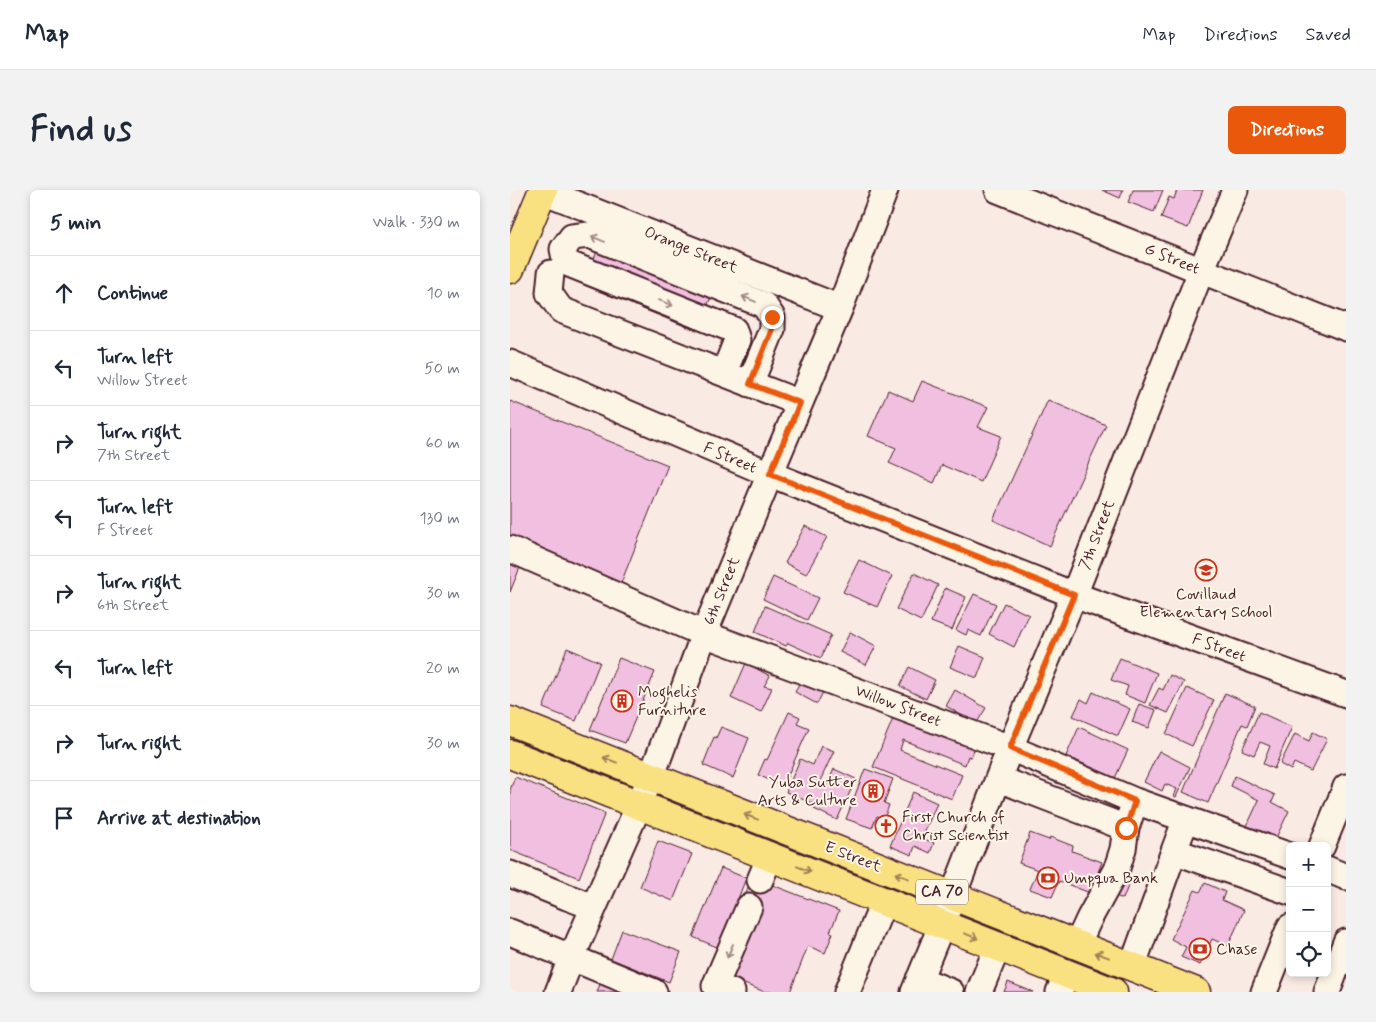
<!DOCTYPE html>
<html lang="en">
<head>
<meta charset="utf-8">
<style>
  :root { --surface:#fff; --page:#f2f2f3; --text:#1f2937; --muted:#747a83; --line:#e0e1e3; --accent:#ea580c }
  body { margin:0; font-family:Mynerve,sans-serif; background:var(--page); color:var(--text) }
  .controls { position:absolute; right:15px; bottom:15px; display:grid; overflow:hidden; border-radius:8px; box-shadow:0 2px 8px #0003 }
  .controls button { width:45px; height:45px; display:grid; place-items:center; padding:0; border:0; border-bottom:1px solid var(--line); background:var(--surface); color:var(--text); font:25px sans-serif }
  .stop { position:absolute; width:15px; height:15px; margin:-11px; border:4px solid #ea580c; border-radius:50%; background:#fff }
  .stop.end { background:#ea580c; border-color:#fff; box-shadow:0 1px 5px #0008 }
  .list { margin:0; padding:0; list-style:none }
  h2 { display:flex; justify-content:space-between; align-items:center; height:65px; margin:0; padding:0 20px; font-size:21px }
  h2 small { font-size:16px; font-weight:400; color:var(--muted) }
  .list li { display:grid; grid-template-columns:32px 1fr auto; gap:15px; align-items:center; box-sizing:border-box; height:75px; padding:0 20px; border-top:1px solid var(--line) }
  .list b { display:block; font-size:19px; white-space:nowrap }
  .list p { margin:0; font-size:16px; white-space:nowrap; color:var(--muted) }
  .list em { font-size:16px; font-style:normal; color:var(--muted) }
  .icon { flex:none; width:28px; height:28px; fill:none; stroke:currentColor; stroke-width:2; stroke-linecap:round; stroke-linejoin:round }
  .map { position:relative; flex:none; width:836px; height:802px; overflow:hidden; border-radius:8px }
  header { display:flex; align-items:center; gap:30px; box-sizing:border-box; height:70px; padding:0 25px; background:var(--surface); border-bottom:1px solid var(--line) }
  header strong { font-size:24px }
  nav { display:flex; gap:28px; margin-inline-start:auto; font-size:18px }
  .intro { display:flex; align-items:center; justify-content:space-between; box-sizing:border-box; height:120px; padding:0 30px }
  h1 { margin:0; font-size:35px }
  .button { padding:12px 22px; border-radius:8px; background:var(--accent); color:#fff; font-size:18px; font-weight:700 }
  main { display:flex; gap:30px; padding:0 30px }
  aside { flex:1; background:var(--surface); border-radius:8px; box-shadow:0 2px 8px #0003 }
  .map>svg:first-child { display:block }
</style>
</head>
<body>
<header>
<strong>Map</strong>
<nav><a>Map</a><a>Directions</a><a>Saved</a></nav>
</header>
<div class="intro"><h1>Find us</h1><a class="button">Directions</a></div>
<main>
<aside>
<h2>5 min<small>Walk · 330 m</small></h2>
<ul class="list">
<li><svg class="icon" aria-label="ahead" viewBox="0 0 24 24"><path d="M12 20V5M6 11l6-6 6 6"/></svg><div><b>Continue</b></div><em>10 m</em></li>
<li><svg class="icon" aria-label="left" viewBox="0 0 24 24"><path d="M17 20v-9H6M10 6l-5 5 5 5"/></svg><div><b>Turn left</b><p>Willow Street</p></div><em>50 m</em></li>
<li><svg class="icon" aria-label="right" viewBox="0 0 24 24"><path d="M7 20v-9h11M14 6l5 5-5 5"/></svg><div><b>Turn right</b><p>7th Street</p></div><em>60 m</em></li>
<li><svg class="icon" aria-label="left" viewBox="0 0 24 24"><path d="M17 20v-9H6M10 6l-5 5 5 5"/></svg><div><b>Turn left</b><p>F Street</p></div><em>130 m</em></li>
<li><svg class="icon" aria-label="right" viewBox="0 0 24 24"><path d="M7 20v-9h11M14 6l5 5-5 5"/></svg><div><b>Turn right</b><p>6th Street</p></div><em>30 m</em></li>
<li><svg class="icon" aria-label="left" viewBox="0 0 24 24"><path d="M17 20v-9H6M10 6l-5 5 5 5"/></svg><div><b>Turn left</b></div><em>20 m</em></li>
<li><svg class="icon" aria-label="right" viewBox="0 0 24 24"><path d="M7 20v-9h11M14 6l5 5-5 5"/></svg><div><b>Turn right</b></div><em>30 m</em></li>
<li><svg class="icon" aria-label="arrive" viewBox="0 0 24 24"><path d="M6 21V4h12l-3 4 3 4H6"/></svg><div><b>Arrive at destination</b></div></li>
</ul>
</aside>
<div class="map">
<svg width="836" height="802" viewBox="0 0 836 802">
  <rect width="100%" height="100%" fill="#faeae4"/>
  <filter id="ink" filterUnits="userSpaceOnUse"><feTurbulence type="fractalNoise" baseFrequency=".02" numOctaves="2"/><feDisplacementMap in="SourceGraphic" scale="10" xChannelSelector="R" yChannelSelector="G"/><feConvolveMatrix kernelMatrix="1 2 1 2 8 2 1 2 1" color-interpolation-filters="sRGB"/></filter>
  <g filter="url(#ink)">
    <!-- building -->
    <path fill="#f1c0e0" stroke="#4a1f2b" d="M592,0H613L610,8Z
      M623,0H653L644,22L618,12Z
      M667,0H693L678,38L651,28L659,7L664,9Z
      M87,61L201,107L187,141L74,95Z
      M412,191L478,217L468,237L491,246L471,292L432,275L424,293L379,273L386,258L358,246L378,200L403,211Z
      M538,210L596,235L540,356L483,330Z
      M0,211L158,275L111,393L0,348Z
      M295,336L317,347L296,384L275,373Z
      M349,370L382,386L367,417L333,402Z
      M0,371L11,375L0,402Z
      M404,383L428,395L411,431L386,419Z
      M263,387L308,408L297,430L253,409Z
      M435,398L456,407L442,440L421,432Z
      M464,404L486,414L471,446L458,440L456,445L446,440Z
      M494,413L519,425L504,457L479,444Z
      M255,416L321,445L311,468L278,453L276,456L245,442Z
      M340,442L366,456L356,475L330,462Z
      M449,456L475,467L467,488L440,477Z
      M57,458L90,472L66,531L33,518Z
      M109,468L145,482L115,553L80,540Z
      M610,468L647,483L635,513L615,505L618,496L601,490Z
      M236,473L260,486L254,496L262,498L251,522L221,508Z
      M399,477L425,490L416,509L390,496Z
      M294,483L317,494L307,514L285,502Z
      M660,485L674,492L658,523L640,515L649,498L653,500Z
      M677,498L704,510L682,556L656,544Z
      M445,500L476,518L466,534L436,516Z
      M583,502L620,519L608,546L563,526L571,509L578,513Z
      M715,503L745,516L737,536L732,534L698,613L673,602Z
      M629,514L646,520L639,538L622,532Z
      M387,519L467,552L461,567L458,566L455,575L393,550L390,560L452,585L442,609L363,577Z
      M279,522L290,527L287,533L299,538L273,596L248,585L255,569L257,570Z
      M749,522L782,537L764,579L753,574L760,556L750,552L744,565L732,560Z
      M211,537L239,548L223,588L193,575L204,547L206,548Z
      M569,537L618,560L605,588L556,566Z
      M803,542L817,549L801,581L784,573L781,580L770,574L785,544L799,551Z
      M311,556L324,561L310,591L317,595L324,579L346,589L327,630L304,619L306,615L276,602L290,569L303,575Z
      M649,561L680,577L666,607L664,606L667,599L655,594L652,601L634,592Z
      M355,579L383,589L374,613L379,615L374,629L367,626L362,638L336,629Z
      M725,586L765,605L762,612L779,621L763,654L735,640L749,610L721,596Z
      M5,587L95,623L69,688L0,660V600Z
      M403,602L427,613L412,648L424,653L420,663L405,656L402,665L380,656Z
      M520,643L539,650L540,647L563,656L562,661L592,672L580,703L549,691L542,707L520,699L528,680L509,673Z
      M148,651L182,664L163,711L130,697Z
      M211,678L236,688L209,758L183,747Z
      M590,679L620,691L613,709L583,697Z
      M242,687L329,721L320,742L323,743L315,763L298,756L280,802H255L219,788L232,714Z
      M695,693L715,702L712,710L734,720L718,756L702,749L690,775L671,767L676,757L661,749L685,700L690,702Z
      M112,740L171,762L159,792L101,769Z
      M92,789L123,802H87Z
      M498,792L523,802H494Z"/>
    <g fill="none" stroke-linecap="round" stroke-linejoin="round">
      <!-- minor casing -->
      <g stroke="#4a1f2b" stroke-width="29">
        <path id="minor" d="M488,0L836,138
          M33,1L330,118
          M41,83L39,103L51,120L290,213
          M0,173L260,284L564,405L836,504
          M214,183L227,150L224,140L59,74L55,69L53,59L62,47L79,45L254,115L262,127V139L240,194
          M0,359L194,444L500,558L625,611L780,666
          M489,589L616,638L625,611
          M676,629L664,661L780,702
          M812,656L836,597
          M817,679L836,687
          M0,684L57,707L84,717
          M250,690L260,666
          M0,742L144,802
          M567,755L579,729L607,678L613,659L616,638
          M622,777L664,661
          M409,789L441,802
          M48,802L61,769L129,615L148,569L194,444L260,284L330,118L375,0
          M222,802L205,796L239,717
          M337,802L374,711
          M404,802L432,734L500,558L564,405L691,81L725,0
          M469,802L488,756
          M549,802L557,784
          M754,802L780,737
          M817,802L836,752"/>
      </g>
      <!-- major casing -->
      <g stroke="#4a1f2b" stroke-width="31">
        <path id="major" d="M0,79L33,0"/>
      </g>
      <!-- highway casing -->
      <g stroke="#4a1f2b" stroke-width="31">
        <path id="highway" d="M0,531L686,802
          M0,564L603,802"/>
      </g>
      <!-- minor -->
      <use href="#minor" stroke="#fcf5e5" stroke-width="25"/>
      <!-- major -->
      <use href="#major" stroke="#f9e181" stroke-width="28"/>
      <!-- highway -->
      <use href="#highway" stroke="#f9e181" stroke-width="28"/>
    </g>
    <!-- one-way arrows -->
    <defs><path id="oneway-shaft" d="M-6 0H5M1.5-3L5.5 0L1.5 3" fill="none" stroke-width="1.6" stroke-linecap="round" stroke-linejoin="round" transform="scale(1.25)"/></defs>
    <g stroke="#a38a88">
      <use href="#oneway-shaft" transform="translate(88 49) rotate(-158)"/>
      <use href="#oneway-shaft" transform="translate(239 109) rotate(-158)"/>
      <use href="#oneway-shaft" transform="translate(156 113) rotate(22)"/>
      <use href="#oneway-shaft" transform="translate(220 761) rotate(113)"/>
    </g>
    <g stroke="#a28056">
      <use href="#oneway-shaft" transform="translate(100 570) rotate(-159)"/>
      <use href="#oneway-shaft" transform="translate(241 627) rotate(-159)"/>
      <use href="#oneway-shaft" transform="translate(294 679) rotate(21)"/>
      <use href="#oneway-shaft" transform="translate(392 686) rotate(-159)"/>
      <use href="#oneway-shaft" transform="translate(461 746) rotate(22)"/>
      <use href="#oneway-shaft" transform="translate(592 765) rotate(-159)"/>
    </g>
  </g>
  <g fill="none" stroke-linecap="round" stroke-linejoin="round" filter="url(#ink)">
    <!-- route -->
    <path stroke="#ea580c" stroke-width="6" d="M262,127V139L240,194L290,213L260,284L564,405L500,558L625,611L616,638"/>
  </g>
  <!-- icons -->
  <defs>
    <g id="school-ring" transform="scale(1.125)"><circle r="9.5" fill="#fcf5e5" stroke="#c8321e" stroke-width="1.5"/><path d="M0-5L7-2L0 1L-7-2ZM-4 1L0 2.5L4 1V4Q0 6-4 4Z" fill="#c8321e"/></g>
    <g id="building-ring" transform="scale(1.125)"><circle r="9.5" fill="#fcf5e5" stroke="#c8321e" stroke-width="1.5"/><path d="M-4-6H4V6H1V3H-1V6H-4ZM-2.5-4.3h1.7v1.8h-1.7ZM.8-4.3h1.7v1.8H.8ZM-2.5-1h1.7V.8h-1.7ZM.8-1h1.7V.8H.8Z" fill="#c8321e"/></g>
    <g id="church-ring" transform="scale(1.125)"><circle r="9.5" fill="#fcf5e5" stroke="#c8321e" stroke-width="1.5"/><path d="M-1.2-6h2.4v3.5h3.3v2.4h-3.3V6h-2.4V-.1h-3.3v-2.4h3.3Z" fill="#c8321e"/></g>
    <g id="bank-ring" transform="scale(1.125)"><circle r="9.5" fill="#fcf5e5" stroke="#c8321e" stroke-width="1.5"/><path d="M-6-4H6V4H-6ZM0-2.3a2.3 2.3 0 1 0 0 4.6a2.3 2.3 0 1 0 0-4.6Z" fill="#c8321e"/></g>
  </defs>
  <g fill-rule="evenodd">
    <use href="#school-ring" x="696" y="380"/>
    <use href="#building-ring" x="112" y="511"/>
    <use href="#building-ring" x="363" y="601"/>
    <use href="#church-ring" x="376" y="636"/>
    <use href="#bank-ring" x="538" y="688"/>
    <use href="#bank-ring" x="690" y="759"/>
  </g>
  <g text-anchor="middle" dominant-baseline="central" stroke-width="4" stroke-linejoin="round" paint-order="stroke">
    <!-- shield labels -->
    <rect fill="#fcf5e5" stroke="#7f5f63" stroke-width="1" x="406" y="689.5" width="52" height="25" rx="4"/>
    <g font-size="15" font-weight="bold" fill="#4a1f2b">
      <text x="432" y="702">CA 70</text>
    </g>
    <!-- street labels -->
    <g font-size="16" fill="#4a1f2b" stroke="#fcf5e5">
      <text transform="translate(181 60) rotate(22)">Orange Street</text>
      <text transform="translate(662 69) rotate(22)">G Street</text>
      <text transform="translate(220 268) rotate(23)">F Street</text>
      <text transform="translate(587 345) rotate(-69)">7th Street</text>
      <text transform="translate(212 401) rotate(-68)">6th Street</text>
      <text transform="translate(709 458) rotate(20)">F Street</text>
      <text transform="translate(388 516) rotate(21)">Willow Street</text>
      <text transform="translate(343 667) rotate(21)">E Street</text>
    </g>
    <!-- poi labels -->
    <g font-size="16" fill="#4a1f2b" stroke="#fcf5e5" text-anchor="start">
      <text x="696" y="404" text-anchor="middle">Covillaud<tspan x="696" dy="18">Elementary School</tspan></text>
      <text x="128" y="502">Moghelis<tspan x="128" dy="18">Furniture</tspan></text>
      <text x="347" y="592" text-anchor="end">Yuba Sutter<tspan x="347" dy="18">Arts &amp; Culture</tspan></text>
      <text x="392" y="627">First Church of<tspan x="392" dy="18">Christ Scientist</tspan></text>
      <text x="554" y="688">Umpqua Bank</text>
      <text x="706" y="759">Chase</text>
    </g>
  </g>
</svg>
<div class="controls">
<button>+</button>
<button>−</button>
<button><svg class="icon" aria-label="locate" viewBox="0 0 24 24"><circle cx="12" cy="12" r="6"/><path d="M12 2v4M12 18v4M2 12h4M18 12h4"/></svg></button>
</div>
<div class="stop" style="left:616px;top:638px"></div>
<div class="stop end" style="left:262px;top:127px"></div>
</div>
</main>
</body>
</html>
